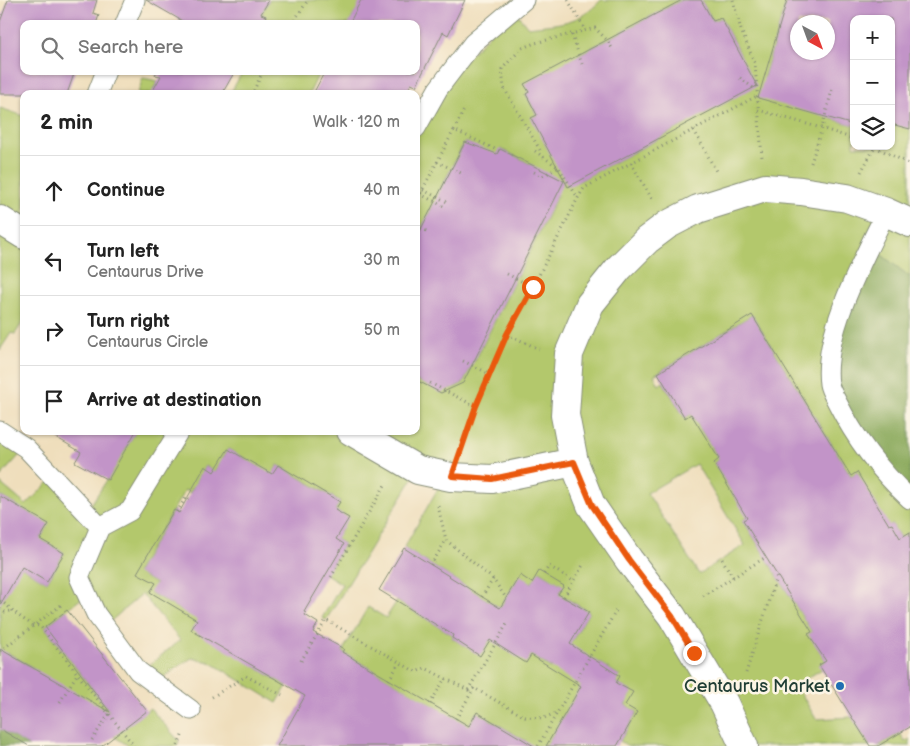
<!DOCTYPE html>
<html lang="en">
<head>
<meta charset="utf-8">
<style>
  :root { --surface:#fff; --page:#f6f6f6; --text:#222; --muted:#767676; --line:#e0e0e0 }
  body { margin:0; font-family:"Balsamiq Sans",sans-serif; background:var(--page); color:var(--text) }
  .controls { position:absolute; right:15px; top:15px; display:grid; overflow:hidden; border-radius:10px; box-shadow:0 1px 4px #0004 }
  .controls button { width:45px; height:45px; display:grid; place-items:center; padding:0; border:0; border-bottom:1px solid var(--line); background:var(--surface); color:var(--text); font:25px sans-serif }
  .compass { position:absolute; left:790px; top:15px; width:45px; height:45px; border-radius:50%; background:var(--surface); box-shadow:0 1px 4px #0004; rotate:139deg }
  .stop { position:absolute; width:15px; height:15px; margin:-11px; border:4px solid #ea580c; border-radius:50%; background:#fff }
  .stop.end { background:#ea580c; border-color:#fff; box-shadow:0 1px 5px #0008 }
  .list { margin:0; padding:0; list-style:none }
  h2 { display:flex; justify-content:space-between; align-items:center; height:65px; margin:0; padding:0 20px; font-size:21px }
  h2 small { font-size:16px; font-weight:400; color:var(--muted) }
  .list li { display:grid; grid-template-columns:32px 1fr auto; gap:15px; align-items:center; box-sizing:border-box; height:70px; padding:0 20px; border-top:1px solid var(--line) }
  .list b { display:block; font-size:19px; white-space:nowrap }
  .list p { margin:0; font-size:16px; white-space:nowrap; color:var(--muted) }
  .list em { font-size:16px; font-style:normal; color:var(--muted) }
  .icon { flex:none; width:28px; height:28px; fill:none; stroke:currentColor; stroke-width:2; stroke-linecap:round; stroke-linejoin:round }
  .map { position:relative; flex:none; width:910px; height:746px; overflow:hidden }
  .search { position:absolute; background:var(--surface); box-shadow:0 1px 4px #0004; left:20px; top:20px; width:400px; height:55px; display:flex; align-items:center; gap:12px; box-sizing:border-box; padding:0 18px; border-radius:10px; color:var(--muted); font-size:19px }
  .panel { position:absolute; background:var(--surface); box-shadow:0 1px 4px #0004; left:20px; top:90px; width:400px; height:345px; border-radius:10px }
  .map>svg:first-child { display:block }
</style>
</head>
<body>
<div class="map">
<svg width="910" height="746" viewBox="0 0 910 746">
  <rect width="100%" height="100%" fill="#fcf5e5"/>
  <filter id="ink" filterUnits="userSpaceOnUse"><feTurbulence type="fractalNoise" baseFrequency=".02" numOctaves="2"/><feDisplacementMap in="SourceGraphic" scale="10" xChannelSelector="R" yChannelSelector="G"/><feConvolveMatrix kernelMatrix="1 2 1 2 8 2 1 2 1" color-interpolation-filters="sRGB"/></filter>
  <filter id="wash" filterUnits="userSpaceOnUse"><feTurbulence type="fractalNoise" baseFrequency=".0096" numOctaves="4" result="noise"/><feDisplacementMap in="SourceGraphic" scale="20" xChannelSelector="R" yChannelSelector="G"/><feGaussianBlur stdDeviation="1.12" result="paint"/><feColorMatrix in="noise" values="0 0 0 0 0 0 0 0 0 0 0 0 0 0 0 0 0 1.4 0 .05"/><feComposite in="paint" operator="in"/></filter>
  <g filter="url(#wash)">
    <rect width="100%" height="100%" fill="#efdebc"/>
    <!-- green -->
    <path fill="#b3c86c" stroke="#698250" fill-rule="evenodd" d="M269,0H362L349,24H262L261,14Z
      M601,0H682L580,54L526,94L537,115L532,118L577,182L688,123L741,56L721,18L713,21L701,0H787L764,77L832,119L854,125V146H891V114L910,129V277L870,246L892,482L910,485V540L900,538L892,524L884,529L857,472L851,476L752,315L654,375L659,385L663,382L685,418L691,414L719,459L714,463L735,497L753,514L743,520L812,632L809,634L826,661L820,664L822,669L796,685L816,719L852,717L870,746H628L620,741L637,712L625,705L632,692L616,683L620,676L598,662L592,673L590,672L546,746H523L526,741L477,712L468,726L342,652L368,607L386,618L397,601L453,635L452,638L480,655L502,621L531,655L551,668L557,658L561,660L589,612L559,594L563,586L540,571L532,583L520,576L500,608L404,548L445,476L418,470L326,620L322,618L342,584L326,574L344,544L336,539L348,518L335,510L340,501L278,465L271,477L259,467L228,449L214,472L205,466L190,493L185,490L137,572L156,584L151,593L182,611L194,593L255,667L287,686L277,703L210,662L192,658L177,667L156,684L140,673L180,640L142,594L105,626L87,594L45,627L123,729L150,708L179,741L177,746H129L110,734L101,746L38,671L8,653L0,665V586L22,567L47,582L64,553L40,539L48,524L0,496V483L26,505L54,477L86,512L107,480L136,431H416V380L428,386L432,379L452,389L463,383L470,369L468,358L475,361L514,282L508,272L518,276L557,196C554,172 520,159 501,149L496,156L465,142L453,164L455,166L452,171H450L438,193L441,195L433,206L419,233L416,231V128L438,89L513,9L528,27C559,23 578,25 601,0ZM696,464L745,545L699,574L647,493Z
      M243,71H320L309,94H230Z
      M143,78L158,81L153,90L159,94L138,93Z
      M0,108L24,116V320L15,334L11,333L0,350Z
      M0,431L26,448L0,477Z
      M900,733L905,742L910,739V746H878Z"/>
    <!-- forest -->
    <path fill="#8eac60" stroke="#56744a" d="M870,246L910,277V485L892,482L847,422L830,347Z
      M0,723L2,730L29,746H0Z"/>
    <g id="blocks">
      <!-- building -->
      <path fill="#c294c8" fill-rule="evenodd" d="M8,0H97L93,13L99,15L96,24H24V71H75L67,94H0V22Z
        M146,0H269L261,14L266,16L262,24H183L184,22Z
        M361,0H465L448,35L443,32L416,86L411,84L406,94H313L325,71H416V24H349Z
        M682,0H701L713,21L721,18L757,86L568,187L531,118L537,115L526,94L529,92L524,84Z
        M787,0H910V129L891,124V19H854V125L758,98ZM798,22H828V52H798Z
        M157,71H235L222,94H151L161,76L155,75Z
        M465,142L497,154L500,149L564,181L463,383L441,393L416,380V239Z
        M752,315L851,476L857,472L889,525L892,524L900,538L910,532V727L878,746H870L819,665L826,661L808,634L812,632L743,520L747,518L714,463L719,459L691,414L685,418L658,373Z
        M45,431H136L108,480L75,462L81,452Z
        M228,449L272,474L278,465L340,502L335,510L349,518L336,539L344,544L304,612L306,613L305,615L318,623L313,632L344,649L342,652L469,726L477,712L534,746H277L305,696L191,630L197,620L150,592L156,583L137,573L174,510L179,513L205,466L214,472Z
        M0,496L49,524L40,539L64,553L47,582L22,567L0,605Z
        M404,548L500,608L520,575L532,583L539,571L564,586L558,594L589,612L570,644L620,676L616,683L633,692L625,705L637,712L617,746H546L581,686L531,655L526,663L490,640L480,656L452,638L453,635L379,590Z
        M67,610L147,711L102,746H29L0,729V649L110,712L45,627Z"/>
    </g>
  </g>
  <g filter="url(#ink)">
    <use href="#blocks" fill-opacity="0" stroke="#878e78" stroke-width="1"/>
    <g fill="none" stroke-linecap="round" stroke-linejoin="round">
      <!-- service casing -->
      <g stroke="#878e78" stroke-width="21">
        <path id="service" d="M125,24L135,0
          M97,94L106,71
          M416,128L438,89L473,43L524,0
          M886,212C864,258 822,334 829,384C830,390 834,396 837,402C855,438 881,472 910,499
          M0,431L26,448L100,527
          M179,431L130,511L100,527L79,577L96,614L138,671L191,710"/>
      </g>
      <!-- minor casing -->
      <g stroke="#878e78" stroke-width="30">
        <path id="minor" d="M0,220L24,235
          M351,431L418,470L451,477L492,479L574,462
          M744,746L724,703L672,616L629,560L591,505L574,462L565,415L569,354L590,304L619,268L647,240L667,225L698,209L765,188L801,191L847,198L886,212L910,223"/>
      </g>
      <!-- path -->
      <path stroke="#878e78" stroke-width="3" stroke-dasharray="1 4" stroke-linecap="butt" d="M568,0L585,30
        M733,0L741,30L755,64L762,158
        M292,24L308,0
        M572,35L582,64
        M740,78L756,90
        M250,94L254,90L263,71
        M758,110L821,128L854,139
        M454,130L465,108
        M694,130L716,171
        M875,147L910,164
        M540,150L504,88L502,69L522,48L535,43L595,28L607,40L612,48
        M535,151L559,168L578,198
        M437,162L461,173
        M631,163L652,199
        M811,163L822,128L832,90
        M534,172L542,176L558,168
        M861,172L875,147
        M423,190L447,202
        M420,194L445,207
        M416,202L454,130L499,151
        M416,227L429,232
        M416,256H417
        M507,274L533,287
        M507,334L539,349
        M463,361L490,374
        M430,383L475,406
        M462,447L475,406L507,334L533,287L578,198L584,188L757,96
        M438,506L446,540L493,579L506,598
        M177,512L186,497L189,499
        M722,559L733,577
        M431,565L446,540
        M544,574L549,566L573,581
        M331,577L385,485
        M703,596L766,557
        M482,597L493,579
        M564,597L583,565
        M0,601C13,608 23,624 40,626L134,746
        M0,609L5,612L11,611
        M0,651L64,603
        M301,661L326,620L416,672L425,668L468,690L474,688L525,717L544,718L558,712
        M746,673L777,575
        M389,680L399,663
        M468,690L507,624
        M212,697L246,676L282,695
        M60,702L77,674
        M430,704L445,678
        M456,719L474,688
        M92,740L109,714
        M178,746L183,733
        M538,746L617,609"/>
      <!-- service -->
      <use href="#service" stroke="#fff" stroke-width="19"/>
      <!-- minor -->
      <use href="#minor" stroke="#fff" stroke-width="28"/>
    </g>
  </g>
  <g fill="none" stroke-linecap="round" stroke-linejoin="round" filter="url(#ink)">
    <!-- route -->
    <path stroke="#ea580c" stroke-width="6" d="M533,287L507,334L476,406L452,476L492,479L574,462L592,505L629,560L672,616L694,653"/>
  </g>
  <!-- markers -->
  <circle fill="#1f6fb2" stroke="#fcf5e5" stroke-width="2" cx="840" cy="686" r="5"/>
  <g text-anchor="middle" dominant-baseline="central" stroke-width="5" stroke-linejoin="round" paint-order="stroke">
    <!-- poi labels -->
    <g font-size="18" fill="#1f3d34" stroke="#fcf5e5" text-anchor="end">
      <text x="830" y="686">Centaurus Market</text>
    </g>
  </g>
</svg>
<div class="controls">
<button>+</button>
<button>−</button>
<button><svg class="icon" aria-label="layers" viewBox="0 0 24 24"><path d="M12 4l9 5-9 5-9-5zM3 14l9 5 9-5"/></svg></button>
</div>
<svg class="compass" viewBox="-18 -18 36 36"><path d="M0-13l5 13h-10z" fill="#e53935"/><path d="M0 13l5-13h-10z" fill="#767676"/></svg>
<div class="stop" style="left:533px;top:287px"></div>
<div class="stop end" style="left:694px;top:653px"></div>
<div class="search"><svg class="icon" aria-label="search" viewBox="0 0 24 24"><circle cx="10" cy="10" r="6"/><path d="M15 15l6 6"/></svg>Search here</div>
<section class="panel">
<h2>2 min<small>Walk · 120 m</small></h2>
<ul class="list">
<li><svg class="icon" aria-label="ahead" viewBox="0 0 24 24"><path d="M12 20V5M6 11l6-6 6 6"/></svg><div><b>Continue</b></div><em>40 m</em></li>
<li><svg class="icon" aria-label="left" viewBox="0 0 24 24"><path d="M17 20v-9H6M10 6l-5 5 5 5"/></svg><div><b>Turn left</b><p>Centaurus Drive</p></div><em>30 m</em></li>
<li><svg class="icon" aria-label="right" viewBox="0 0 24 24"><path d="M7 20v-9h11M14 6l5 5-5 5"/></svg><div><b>Turn right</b><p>Centaurus Circle</p></div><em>50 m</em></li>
<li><svg class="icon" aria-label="arrive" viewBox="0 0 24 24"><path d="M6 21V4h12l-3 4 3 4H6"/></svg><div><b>Arrive at destination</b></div></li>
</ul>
</section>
</div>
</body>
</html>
